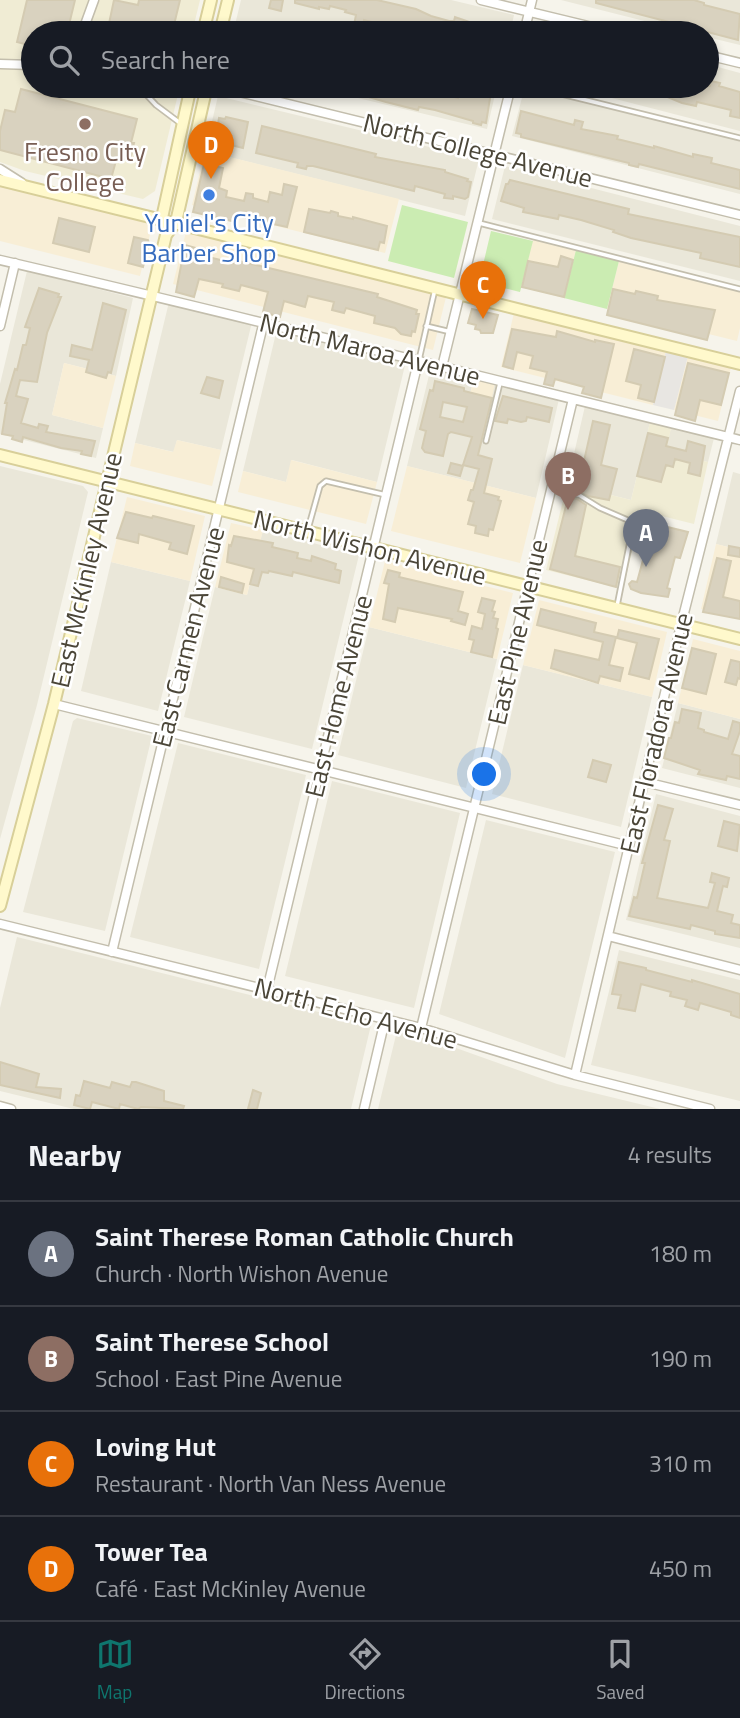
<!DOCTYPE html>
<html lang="en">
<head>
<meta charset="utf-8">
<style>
  :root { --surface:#171b24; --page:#20242c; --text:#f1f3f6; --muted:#9ea1a6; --line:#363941; --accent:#0f766e }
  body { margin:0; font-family:"Titillium Web",sans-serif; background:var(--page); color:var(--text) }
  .you { position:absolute; left:485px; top:775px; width:24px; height:24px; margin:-18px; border:5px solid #fff; border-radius:50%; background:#1a73e8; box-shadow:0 0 0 10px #1a73e833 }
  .badge { display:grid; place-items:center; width:46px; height:46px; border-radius:50%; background:var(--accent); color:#fff; font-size:23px; font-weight:700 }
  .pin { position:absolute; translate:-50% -58px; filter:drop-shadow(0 2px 4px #0008) }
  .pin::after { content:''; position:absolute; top:37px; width:24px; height:21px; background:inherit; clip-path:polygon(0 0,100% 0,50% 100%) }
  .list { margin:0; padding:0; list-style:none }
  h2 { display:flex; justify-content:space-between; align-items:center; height:91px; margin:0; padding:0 28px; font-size:30px }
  h2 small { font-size:23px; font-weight:400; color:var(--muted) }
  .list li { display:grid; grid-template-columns:46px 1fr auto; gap:21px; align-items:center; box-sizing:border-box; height:105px; padding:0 28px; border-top:2px solid var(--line) }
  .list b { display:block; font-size:26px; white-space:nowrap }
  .list p { margin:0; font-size:23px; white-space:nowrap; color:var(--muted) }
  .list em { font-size:23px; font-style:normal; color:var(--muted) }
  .icon { flex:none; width:38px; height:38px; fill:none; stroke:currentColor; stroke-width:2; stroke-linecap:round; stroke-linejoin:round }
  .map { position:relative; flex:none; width:740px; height:1109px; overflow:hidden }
  .search { position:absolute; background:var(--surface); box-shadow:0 4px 10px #0003; left:21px; right:21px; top:21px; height:77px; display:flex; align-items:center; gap:18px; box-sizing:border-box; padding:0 24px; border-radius:38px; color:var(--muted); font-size:26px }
  .sheet { height:511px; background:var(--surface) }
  nav { display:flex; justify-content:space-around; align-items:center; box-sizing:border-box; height:98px; border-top:2px solid var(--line); background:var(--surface); font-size:19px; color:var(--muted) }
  nav a { display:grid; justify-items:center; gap:4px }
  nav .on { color:var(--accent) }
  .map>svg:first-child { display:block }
</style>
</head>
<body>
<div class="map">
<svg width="740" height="1109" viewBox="0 0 740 1109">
  <rect width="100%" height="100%" fill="#f6f4eb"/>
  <!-- residential -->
  <path fill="#eae7d9" d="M241,0H451L514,15L510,33H233Z
    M561,0H740V45L707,37V33H692Z
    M540,22L562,27L585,33H537Z
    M707,64L740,73V131L565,86H707Z
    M308,86H497L487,129Z
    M525,86H537L740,138V194L512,136Z
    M218,96L479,159L465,216L205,151Z
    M505,166L740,226V281L492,219Z
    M27,271L133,298L116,376L64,363L52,415L103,428L96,458L0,434V384Z
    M169,302L252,322L221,450L177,440L174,452L135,443Z
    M277,329L406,361L377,482L292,460L286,482L243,471Z
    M431,367L474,378L465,414L495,383L559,399L536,498L407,466Z
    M585,406L650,422L631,500L567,484Z
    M671,428L714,438L708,462L665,452Z
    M0,466L83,486L88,492L37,705L0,839Z
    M733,472L740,474V550L716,544Z
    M263,530L359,555L312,749L184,717L215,587L247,595Z
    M111,562L190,581L158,711L81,691Z
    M369,627L497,659L466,788L338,755Z
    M523,665L652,697L621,827L492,794Z
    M678,703L740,719V788L662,768Z
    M77,718L152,736L105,931L23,912L73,721Z
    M178,743L306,775L259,969L130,937Z
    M332,781L460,813L414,1008L285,976Z
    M656,794L740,816V948L626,920Z
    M486,820L615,852L565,1058L439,1014Z
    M17,937L371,1025L351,1109H74L0,1091V1008Z
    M619,950L740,980V1101L591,1065Z
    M397,1031L442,1043L557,1084L660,1109H378Z"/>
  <!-- commercial -->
  <path fill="#f8eed6" d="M205,151L399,199L385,253L192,205Z
    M0,184L153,222L140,276L0,241Z
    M186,232L446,297L433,350L173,284Z
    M534,235L577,246L564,298L521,287Z
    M620,257L740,287V328L737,341L607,309Z
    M514,313L666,351L653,405L501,367Z
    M688,356L731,367L718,421L674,410Z
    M64,363L116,376L103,428L52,415Z
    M474,378L495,383L487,420L465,414Z
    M177,440L221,450L212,486L130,466L135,443L173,452Z
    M291,460L377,482L366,524L238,492L243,471L286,482Z
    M407,466L536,498L520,563L391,531Z
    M127,497L205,516L190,581L111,562Z
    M231,523L263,530L247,595L215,587Z
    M716,544L740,550V619L701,609Z
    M385,561L513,593L497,659L369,627Z
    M539,600L667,632L652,697L523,665Z
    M693,639L740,651V719L678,703Z"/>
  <!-- education -->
  <path fill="#f0ecd4" d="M0,0H200L192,33H33V86H180L155,191L143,199L25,171L0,162Z
    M650,422L671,428L666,452L708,462L694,524L642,511L623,589L546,570L567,484L631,500Z"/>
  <!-- green -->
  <path fill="#cbecb2" d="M402,205L468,222L454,278L388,261Z
    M491,231L533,241L520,292L479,282Z
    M577,246L620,257L607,309L564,298Z"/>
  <!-- parking -->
  <path fill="#e8e6e2" d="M666,351L688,356L674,410L653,405Z"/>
  <!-- building -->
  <path fill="#d9d2bf" stroke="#d4cbb2" stroke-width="2" fill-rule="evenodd" d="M27,0H75L67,33H33V46L17,42Z
    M114,0L138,5L139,0H180L172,33H107Z
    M271,0H283L281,11L269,8Z
    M295,0H377L416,9L431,16L449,21H454L455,17L478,25L476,33H400L401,30L364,20L363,27L354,25L356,15L345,12L346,10L330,6L329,9L319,7V9L295,3Z
    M596,0H694L704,3V5L740,14L738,40L596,3Z
    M711,81L720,83L719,86L740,92V118L730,116L731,110L697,102L696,106L682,103L665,96L666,94L644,89V86H710Z
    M341,86H445L443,94L458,98L461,88L465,89L466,86H492L486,123L482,122L481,125L473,123V121L435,110L419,107L418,110L386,102L341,89Z
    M21,89L137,119L131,143H134L130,160L117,157L111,179L0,150V131L5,110L15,112Z
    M521,111L574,125L575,120L583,122L581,129L618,136L617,139L654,148V146L693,157V154L712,158L711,163L740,170V189L639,164L638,167L629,165V163L521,137V134L516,133Z
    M226,117L248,122L243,148L215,141L219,118L225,119Z
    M262,126L376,154L375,157L445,170V172L468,179L467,181L471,182L468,197L465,199L453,196V199L444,198L445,194L415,186L414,191L313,166H307L306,169L297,167L298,163L256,153Z
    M204,164L223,168L219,188L227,191L226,197L244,201L246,193L253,194V198L268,202L270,192L282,195L284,184L297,187L287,227L237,216L236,222L193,212Z
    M510,180L629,209L628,214L740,237V267L700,258L701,253L631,238L613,232L614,230L581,220L559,215L558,219L523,212L524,208L501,201L506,184H508Z
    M309,209L330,213L331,211L338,213V216L353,219V217L387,226L384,243L380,242L378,250L304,232Z
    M59,218L95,227L89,252L53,243Z
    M134,237L148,240L149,243L143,267L128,263Z
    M185,245L206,251L204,256L233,263L234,260L256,265L378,294L377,297L417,310L416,314H419L415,332L412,331L411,336L401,334L395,328L374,323L375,316L346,308L344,313L332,310L334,302L308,296L305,307L284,301L280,317L263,312L268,292L241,285L239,291L222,287L223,284L199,279L194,297L176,292Z
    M561,256L573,260L564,297L522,287L528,261L558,267Z
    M39,288L59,294L58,297H61L47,333L37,382L20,380L16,396L28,399L21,423L38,428L39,424L48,426L46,432L95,441L91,456L81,454L82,451L61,448L23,437L22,442L12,439L13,436L2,434L7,403H5L15,369L17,370L23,345H26L30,328L25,327Z
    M613,289L635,294L636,291L658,296L657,300L715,310L707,340L607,315Z
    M103,303L126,310L111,373L108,372L106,378L86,372L89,360L70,356L72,345L92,350Z
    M472,309L498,315L493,333H481L480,330L475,329L476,325L468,323Z
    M512,329L556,337L557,331L595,342V340L614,344L601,398L582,393L584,387L555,379L553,386L544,384L547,372L530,368L533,356L517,352L513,369L503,366Z
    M634,349L665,357L654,402L638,398L641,385L626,381Z
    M688,363L729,373L721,405L700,400L695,421L675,415Z
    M207,377L223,381L219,398L201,393Z
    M435,381L464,388V391L492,398L478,455L492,459L484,493L499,497L498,500L501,501L493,530L489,529L488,536L475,533L476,526L468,524L474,502L468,500L471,490H473L479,469L463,465L472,437L451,432L448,434L443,456L425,452L422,448L426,431L420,429L430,390L433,391ZM443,402L467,407L463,422L440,417Z
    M503,396L552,408L549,422L527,417L526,421L521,422L508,419L507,423L495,421Z
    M593,421L610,425L601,465L617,469L609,500L588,496L571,489L577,460L584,461Z
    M648,433L668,438L666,446L686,451L688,441L705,446L700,476L688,473L690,463L675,459L673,467L666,465L661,482L637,476Z
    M451,463L463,466L460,476L448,473Z
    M568,498L577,499L586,505L575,556L620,567L616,587L550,569Z
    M126,512L152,518L153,516L194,526L187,554L169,549L171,543L139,534L138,543L117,538Z
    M643,521L688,532L680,558L675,557L667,588L670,589L668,597L641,593L631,589L629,584L632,581L637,582L646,549L639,548Z
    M234,536L273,543L272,547L298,553L297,558L311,561L312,556L336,564L335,569L341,571L339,583L293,572L292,576L269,571L268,573L262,572L258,586L250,584L254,569L227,562L229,545L231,546Z
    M729,546L740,548V557L728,555Z
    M717,558L731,561L723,597L740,601V619L703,612Z
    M388,570L400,573L399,577L463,592L458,611L468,614L465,625L451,621L452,619L398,608L395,622L383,619L389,584L384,583Z
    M221,577L244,584L242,593L219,587Z
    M482,598L495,601L492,611L495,612L493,618L498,619L496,628L498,629L492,657L471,652L474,640L469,639L472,626L482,629L485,614L478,612Z
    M541,609L596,623L594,632L616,637L609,665L623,668L620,681L600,676L598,683L551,668L555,650L599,660L603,642L537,625Z
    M619,630L659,639L649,679L629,674L637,643L617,638Z
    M692,648L716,654L706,694L682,688Z
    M731,660L740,662V679L738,678L736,685L725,682Z
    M682,709L701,713L698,728L704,730V732L728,739L733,721L740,723V731L732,754L740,756V779L727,776L726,780L698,774L700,770L664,758L669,738H671L675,722L679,723Z
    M593,760L611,765L606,782L588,777Z
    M658,805L673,809L664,840L670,841L657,898L708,908L715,883L710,882L712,873L729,878L727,887L723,886L717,911L733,915L731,923L740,925V938L715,934V931L691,925L690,929L629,916L634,897L637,898L645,863H642Z
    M724,821L740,825L737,851L718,846Z
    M619,962L646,968V970L692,982V980L740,994V1018L731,1015V1012L700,1003L698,1010L685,1006L687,1000L670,996L671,992L641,984L635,1011L618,1008L621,995L612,994Z
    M0,1062L39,1074L36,1087L61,1089L60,1098L0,1085Z
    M84,1081L110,1088L112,1082L130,1087L132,1082H136L164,1091V1101L184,1106L183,1109L141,1107L138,1109L120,1104L119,1109L92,1102L90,1109L74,1105L76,1095L80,1096Z
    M253,1090L261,1093L257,1109H248Z"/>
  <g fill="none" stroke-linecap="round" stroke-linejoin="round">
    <!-- lane casing -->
    <g stroke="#c3bead" stroke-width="7">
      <path id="lane" d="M121,86L143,91L156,105L180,123
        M529,86L740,138
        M479,223L740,289
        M426,326L451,332
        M419,360L435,289
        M486,441L500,383
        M553,490L579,495L600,508L630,521L632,531L617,606
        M308,529L320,486L326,481L386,495"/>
    </g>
    <!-- street casing -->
    <g stroke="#c3bead" stroke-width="11">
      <path id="street" d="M481,0L617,33
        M82,33L94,0
        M524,33L532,0
        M707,55L740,63
        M0,64L33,65
        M215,86L740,215
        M0,169L22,183
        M0,260C247,317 493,380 740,440
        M0,326L15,263
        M442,367L511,86
        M54,704L629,846
        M645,782L740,805
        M0,924L421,1028L575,1075L710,1109
        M608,936L740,970
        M112,952L264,321
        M267,990L418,362
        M421,1028L573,399
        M575,1075L681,625L740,391
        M0,1106L11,1109
        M364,1109L385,1020"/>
    </g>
    <!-- secondary casing -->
    <g stroke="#d8cf99" stroke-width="14">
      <path id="secondary" d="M203,33L211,0
        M220,33L228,0
        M0,180C247,240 493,304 740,364
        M163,224L162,218L191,86
        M0,455L740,639
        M0,906L54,704L166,235L176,222L207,86"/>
    </g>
    <!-- lane -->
    <use href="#lane" stroke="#fff" stroke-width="3.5"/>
    <!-- street -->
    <use href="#street" stroke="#fff" stroke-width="8"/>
    <!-- secondary -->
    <use href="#secondary" stroke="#fff9cc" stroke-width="10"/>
  </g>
  <!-- markers -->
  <circle fill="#8d6e63" stroke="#fff" stroke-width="2.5" cx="85" cy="124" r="7"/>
  <circle fill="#3f7fe0" stroke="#fff" stroke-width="2.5" cx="209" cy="195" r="7"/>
  <g text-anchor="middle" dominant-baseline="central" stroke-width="5" stroke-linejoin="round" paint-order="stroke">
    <!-- street labels -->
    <g font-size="26" fill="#4b4638" stroke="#fff">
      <text transform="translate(478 150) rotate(14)">North College Avenue</text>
      <text transform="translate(370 349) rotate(14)">North Maroa Avenue</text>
      <text transform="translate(370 547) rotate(14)">North Wishon Avenue</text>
      <text transform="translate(86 570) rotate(-77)">East McKinley Avenue</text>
      <text transform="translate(517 632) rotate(-77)">East Pine Avenue</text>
      <text transform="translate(188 637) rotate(-76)">East Carmen Avenue</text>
      <text transform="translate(338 696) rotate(-76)">East Home Avenue</text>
      <text transform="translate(656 733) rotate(-77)">East Floradora Avenue</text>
      <text transform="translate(356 1013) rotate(15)">North Echo Avenue</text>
    </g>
    <!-- education labels -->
    <g font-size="26" fill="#785e54" stroke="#fff">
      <text x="85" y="151">Fresno City<tspan x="85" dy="30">College</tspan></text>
    </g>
    <!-- shop labels -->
    <g font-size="26" fill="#366cbe" stroke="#fff">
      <text x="209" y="222">Yuniel's City<tspan x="209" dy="30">Barber Shop</tspan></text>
    </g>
  </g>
</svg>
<div class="you"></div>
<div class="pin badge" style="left:646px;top:567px;background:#6b7280">A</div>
<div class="pin badge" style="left:568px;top:510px;background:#8d6e63">B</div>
<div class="pin badge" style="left:483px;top:319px;background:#e8710a">C</div>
<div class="pin badge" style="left:211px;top:179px;background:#e8710a">D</div>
<div class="search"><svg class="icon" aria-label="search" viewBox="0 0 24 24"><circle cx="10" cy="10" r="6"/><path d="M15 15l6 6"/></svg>Search here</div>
</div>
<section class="sheet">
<h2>Nearby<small>4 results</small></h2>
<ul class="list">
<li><span class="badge" style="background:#6b7280">A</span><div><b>Saint Therese Roman Catholic Church</b><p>Church · North Wishon Avenue</p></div><em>180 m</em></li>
<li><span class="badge" style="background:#8d6e63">B</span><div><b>Saint Therese School</b><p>School · East Pine Avenue</p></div><em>190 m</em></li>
<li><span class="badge" style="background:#e8710a">C</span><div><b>Loving Hut</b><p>Restaurant · North Van Ness Avenue</p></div><em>310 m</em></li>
<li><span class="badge" style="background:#e8710a">D</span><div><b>Tower Tea</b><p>Café · East McKinley Avenue</p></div><em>450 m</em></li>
</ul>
</section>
<nav>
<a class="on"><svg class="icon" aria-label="map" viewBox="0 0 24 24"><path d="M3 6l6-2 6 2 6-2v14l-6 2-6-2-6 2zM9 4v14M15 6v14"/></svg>Map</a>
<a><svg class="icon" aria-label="directions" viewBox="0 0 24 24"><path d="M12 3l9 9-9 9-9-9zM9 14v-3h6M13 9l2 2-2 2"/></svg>Directions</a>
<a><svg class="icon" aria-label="saved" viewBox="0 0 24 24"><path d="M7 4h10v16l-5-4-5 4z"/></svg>Saved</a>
</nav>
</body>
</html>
